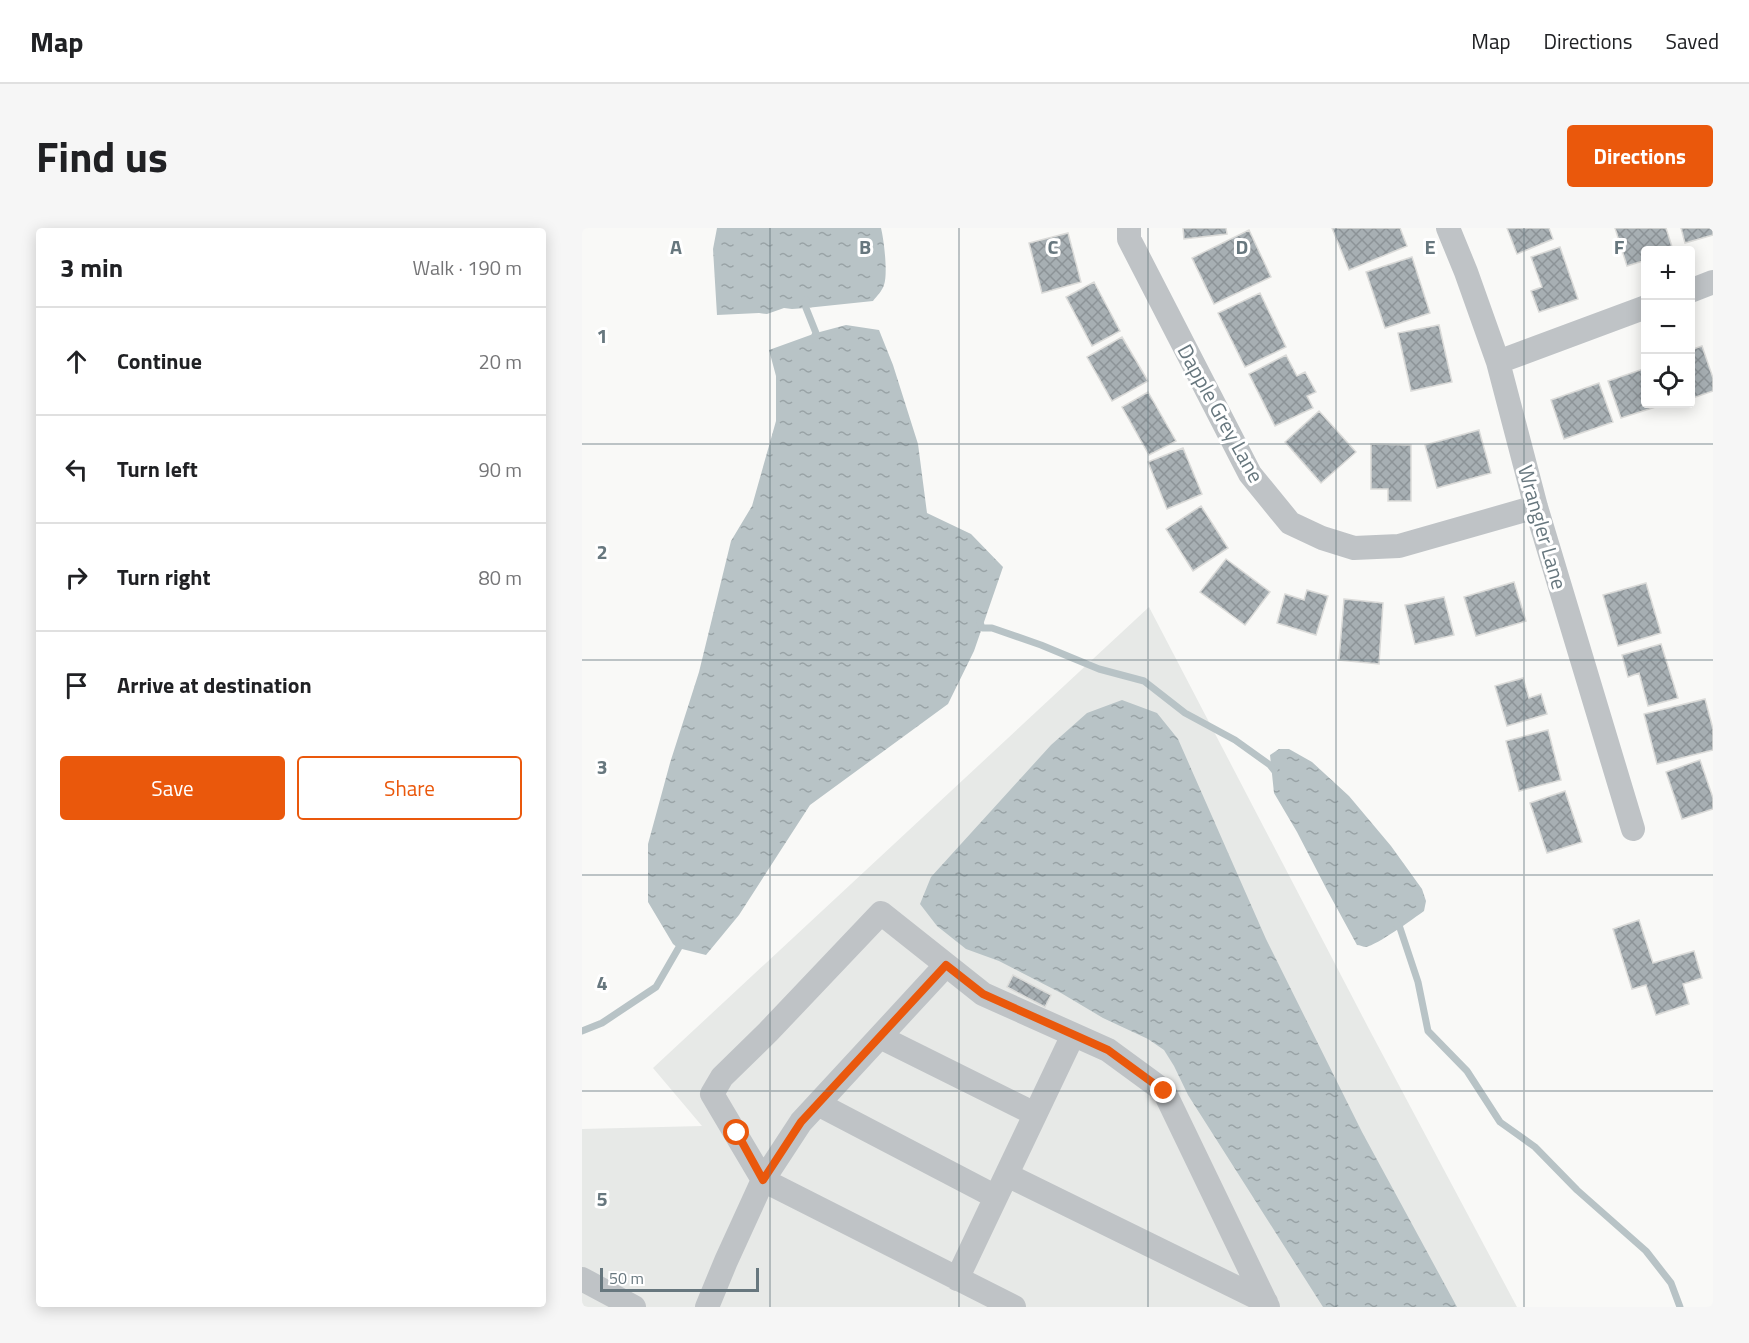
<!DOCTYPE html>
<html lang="en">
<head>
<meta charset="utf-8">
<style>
  :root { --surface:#fff; --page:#f6f6f6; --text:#202124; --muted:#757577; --line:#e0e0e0; --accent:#ea580c }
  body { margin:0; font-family:"Titillium Web",sans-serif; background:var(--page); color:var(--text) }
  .controls { position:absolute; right:18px; top:18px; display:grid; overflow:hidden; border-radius:6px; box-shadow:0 3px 15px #0003 }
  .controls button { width:54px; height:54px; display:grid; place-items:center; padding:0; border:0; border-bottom:2px solid var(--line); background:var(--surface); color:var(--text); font:30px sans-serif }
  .scale { position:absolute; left:18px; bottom:15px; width:159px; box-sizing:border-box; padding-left:6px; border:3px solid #67777e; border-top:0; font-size:16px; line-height:21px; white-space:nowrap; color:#67777e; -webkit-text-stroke:4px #fff; paint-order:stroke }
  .stop { position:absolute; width:18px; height:18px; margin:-14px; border:4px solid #ea580c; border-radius:50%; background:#fff }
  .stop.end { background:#ea580c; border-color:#fff; box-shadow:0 2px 6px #0008 }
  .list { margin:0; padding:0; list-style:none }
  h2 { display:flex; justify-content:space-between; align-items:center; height:78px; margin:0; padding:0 24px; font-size:26px }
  h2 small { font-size:20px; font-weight:400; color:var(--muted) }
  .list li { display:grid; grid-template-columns:39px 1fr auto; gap:18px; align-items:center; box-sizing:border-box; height:108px; padding:0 24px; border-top:2px solid var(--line) }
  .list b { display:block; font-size:22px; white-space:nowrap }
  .list em { font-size:20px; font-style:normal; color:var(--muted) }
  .actions { display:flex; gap:12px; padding:18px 24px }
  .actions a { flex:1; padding:14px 0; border:2px solid var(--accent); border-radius:6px; text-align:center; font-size:21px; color:var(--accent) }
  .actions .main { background:var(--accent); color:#fff }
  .icon { flex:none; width:33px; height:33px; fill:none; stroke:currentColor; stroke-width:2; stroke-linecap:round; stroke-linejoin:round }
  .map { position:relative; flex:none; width:1131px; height:1079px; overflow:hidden; border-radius:6px }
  header { display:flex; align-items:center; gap:36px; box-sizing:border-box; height:84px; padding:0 30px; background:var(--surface); border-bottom:2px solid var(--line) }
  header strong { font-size:28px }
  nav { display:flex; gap:33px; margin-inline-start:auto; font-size:21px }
  .intro { display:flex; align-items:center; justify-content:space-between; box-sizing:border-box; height:144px; padding:0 36px }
  h1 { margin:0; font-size:42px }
  .button { padding:15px 27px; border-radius:6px; background:var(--accent); color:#fff; font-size:21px; font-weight:700 }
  main { display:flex; gap:36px; padding:0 36px }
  aside { flex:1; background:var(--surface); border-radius:6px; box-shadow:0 3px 15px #0003 }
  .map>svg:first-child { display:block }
</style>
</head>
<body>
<header>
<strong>Map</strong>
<nav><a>Map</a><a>Directions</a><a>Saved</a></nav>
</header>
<div class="intro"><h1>Find us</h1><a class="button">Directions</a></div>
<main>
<aside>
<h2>3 min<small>Walk · 190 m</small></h2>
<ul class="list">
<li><svg class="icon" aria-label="ahead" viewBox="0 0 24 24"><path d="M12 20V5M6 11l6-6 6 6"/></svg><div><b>Continue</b></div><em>20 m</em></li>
<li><svg class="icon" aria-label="left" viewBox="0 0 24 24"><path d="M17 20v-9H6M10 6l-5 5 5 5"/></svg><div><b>Turn left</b></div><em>90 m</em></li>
<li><svg class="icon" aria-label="right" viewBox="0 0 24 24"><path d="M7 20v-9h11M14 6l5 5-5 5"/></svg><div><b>Turn right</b></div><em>80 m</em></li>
<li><svg class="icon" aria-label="arrive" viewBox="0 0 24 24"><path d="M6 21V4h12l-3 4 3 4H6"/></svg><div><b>Arrive at destination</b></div></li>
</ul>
<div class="actions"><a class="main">Save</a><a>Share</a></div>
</aside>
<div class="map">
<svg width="1131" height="1079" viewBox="0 0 1131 1079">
  <defs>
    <pattern id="water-ripples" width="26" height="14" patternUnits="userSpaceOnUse" patternTransform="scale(1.5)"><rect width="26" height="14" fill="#b8c3c6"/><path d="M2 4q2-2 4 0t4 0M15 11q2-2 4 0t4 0" fill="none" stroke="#99a3a6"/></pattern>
    <pattern id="building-cross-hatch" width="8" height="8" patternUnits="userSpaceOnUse" patternTransform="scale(1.5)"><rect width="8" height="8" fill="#a7afb3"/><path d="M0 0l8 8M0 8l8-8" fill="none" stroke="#8c9397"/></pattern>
  </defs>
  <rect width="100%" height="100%" fill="#f9f9f7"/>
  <!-- built -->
  <path fill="#e7e9e7" d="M567,379L787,801L935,1079H0V901L120,898L71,840Z"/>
  <!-- water -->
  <path fill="url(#water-ripples)" d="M135,0H299C302,12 306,46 302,57C300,63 295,68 291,73L224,80L210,81L202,80L185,86L177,85L135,87L131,21Z
    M264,97L297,102L311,137L336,216L345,285L389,306L421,339L392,423L366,476L228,577L157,687L124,727L96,720L91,716L66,674V616L88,535L117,444L149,313L170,278L194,193V148L187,122L234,105Z
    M540,472L575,485L596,511L684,711L780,904L875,1079H741L606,867L592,838L582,822L566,811L521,790L479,765L417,733L384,721L355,698L338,676L349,649L469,517L505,485Z
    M697,521H707L730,534L767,568L809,618L840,661L844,673L842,683C831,691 795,717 784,719C781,719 778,717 775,717L745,662L715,604L692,565L688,527Z"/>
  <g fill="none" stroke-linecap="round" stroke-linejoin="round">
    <!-- stream -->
    <path stroke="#b8c3c6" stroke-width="7" d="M224,72V80L234,105L231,112
      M398,394L400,400H410L459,417L517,441L562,453L603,485L653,512L688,537L692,542
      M813,694L818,700L836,754L846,803L885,843L918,894L953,919L995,962L1064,1023L1089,1055L1098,1079
      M0,803L20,795L74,759L100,714"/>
  </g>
  <!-- building -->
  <path fill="url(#building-cross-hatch)" stroke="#dbdbd9" stroke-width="1.5" d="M601,0H644L645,6L602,11Z
    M750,0H818L825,18L767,42Z
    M925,0H967L971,11L935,26Z
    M1033,0H1084L1091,22H1064V32L1045,38Z
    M1099,0H1131V7L1103,15Z
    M667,2L689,49L632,76L610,30Z
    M486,5L499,54L460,65L447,15Z
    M978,19L996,71L957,84L949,63L960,59L949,29Z
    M830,29L848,85L803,100L784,44Z
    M512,54L538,103L510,118L484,69Z
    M678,65L704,119L663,139L636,85Z
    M857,97L870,154L829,163L816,105Z
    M540,109L566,153L530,173L505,129Z
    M1120,118L1131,150V163L1108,171V122Z
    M704,127L715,148L723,144L734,164L725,168L731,180L693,198L667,146Z
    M1064,140V176H1083L1039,190L1026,153Z
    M1017,155L1031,194L982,211L969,172Z
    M566,164L594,213L567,227L540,179Z
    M737,183L774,224L739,255L703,214Z
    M897,202L909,245L855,260L843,217Z
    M789,216L829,217V273H806V261H789Z
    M601,220L620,266L585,281L566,234Z
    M619,278L646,320L611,343L584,301Z
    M644,331L688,364L663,397L618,364Z
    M932,354L944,393L894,408L882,369Z
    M1064,355L1079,405L1036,418L1021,367Z
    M725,362L746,368L734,407L695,395L703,366L722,372Z
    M862,369L872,407L833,416L823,377Z
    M762,371L801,375L797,436L757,432Z
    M1079,416L1096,470L1066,478L1057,445L1046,449L1040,427Z
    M941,450L947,470L959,466L965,486L925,498L913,458Z
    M1123,471L1131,501V522L1075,536L1062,486Z
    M966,502L979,552L937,563L924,513Z
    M1118,532L1131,570V581L1100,591L1084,544Z
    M983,563L1000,614L965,625L948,575Z
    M1057,692L1071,735L1112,723L1120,750L1101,756L1107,776L1074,787L1064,757L1050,761L1031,701Z
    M431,747L469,767L463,779L425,759Z"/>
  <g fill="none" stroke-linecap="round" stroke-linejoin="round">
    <!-- minor -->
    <path stroke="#bfc3c6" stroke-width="24" d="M547,0V11L668,246L708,295L740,310L772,320L817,318L954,279
      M866,0L884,44L916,134L954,279L1051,601
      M1108,63L1131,54
      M916,134L1064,79
      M298,809L453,886
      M236,876L414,969
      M425,947L684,1074
      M0,1051L52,1079
      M375,1051L491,807
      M125,1079L144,1033L181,952L219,894L364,737
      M432,1079L181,952L130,866L140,849L186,804L299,685L401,766L526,822L582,863L686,1079"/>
  </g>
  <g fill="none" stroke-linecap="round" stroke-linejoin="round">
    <!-- route -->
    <path stroke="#ea580c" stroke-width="8" d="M155,905L181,952L219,894L364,737L401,766L526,822L582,863"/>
  </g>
  <!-- grid -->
  <path fill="none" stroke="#67777e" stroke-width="1.5" stroke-opacity="0.55" d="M188,0V1079M377,0V1079M566,0V1079M754,0V1079M942,0V1079M0,216H1131M0,432H1131M0,647H1131M0,863H1131"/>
  <g text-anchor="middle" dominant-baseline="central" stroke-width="6" stroke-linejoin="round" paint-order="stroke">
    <!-- street labels -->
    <g font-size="21" fill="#67777e" stroke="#fff">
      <text transform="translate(639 185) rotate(61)">Dapple Grey Lane</text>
      <text transform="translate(961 299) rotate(74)">Wrangler Lane</text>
    </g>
  </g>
  <g font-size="20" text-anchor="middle" font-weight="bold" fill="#67777e" stroke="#fff" stroke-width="6" stroke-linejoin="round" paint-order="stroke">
    <text x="94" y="26">A</text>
    <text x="283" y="26">B</text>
    <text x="471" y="26">C</text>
    <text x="660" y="26">D</text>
    <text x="848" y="26">E</text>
    <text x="1037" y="26">F</text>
    <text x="20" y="115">1</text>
    <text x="20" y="331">2</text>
    <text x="20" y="546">3</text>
    <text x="20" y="762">4</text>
    <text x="20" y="978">5</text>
  </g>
</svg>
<div class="controls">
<button>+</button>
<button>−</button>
<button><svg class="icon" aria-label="locate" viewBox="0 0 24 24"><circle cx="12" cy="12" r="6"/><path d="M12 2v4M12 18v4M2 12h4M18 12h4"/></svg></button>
</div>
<div class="scale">50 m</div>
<div class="stop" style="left:155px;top:905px"></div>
<div class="stop end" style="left:582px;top:863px"></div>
</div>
</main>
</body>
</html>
